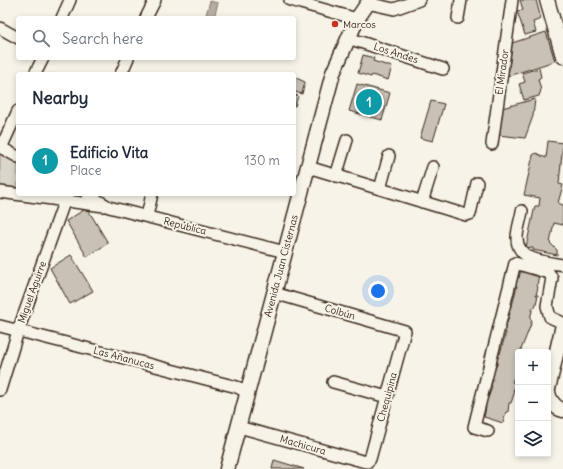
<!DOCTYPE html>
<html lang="en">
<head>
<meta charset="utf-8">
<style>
  :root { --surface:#fff; --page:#f2f2f3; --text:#1f2937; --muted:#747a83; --line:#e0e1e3; --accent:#c8321e }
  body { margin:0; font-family:Delius,sans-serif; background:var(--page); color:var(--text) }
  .controls { position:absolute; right:12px; bottom:12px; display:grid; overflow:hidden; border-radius:4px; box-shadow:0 2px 6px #0003 }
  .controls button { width:36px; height:36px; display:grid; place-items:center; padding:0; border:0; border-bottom:1px solid var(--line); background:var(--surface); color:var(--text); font:20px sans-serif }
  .you { position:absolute; left:378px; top:291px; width:14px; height:14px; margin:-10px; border:3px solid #fff; border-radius:50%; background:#1a73e8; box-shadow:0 0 0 6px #1a73e833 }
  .badge { display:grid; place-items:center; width:26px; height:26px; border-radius:50%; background:var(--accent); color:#fff; font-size:13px; font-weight:700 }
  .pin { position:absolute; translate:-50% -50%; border:2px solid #fff; box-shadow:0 1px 4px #0006 }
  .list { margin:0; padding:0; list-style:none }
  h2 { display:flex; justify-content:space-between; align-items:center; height:52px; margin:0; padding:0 16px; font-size:17px }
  h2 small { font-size:13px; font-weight:400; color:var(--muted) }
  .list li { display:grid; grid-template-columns:26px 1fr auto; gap:12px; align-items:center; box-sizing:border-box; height:72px; padding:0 16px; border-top:1px solid var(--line) }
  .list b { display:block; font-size:15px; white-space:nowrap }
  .list p { margin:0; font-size:13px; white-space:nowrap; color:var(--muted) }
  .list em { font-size:13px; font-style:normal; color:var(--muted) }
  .icon { flex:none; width:22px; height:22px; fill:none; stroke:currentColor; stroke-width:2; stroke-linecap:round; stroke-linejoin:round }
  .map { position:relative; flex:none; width:563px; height:469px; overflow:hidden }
  .search { position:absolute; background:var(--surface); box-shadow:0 2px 6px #0003; left:16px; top:16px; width:280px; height:44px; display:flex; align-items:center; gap:10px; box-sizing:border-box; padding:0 14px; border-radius:4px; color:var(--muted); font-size:15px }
  .panel { position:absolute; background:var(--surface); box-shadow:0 2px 6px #0003; left:16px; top:72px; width:280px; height:124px; border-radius:4px }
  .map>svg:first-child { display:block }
</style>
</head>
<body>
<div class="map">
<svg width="563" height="469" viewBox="0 0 563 469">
  <rect width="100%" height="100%" fill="#f7f3e8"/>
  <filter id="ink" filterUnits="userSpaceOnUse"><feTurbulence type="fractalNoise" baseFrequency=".025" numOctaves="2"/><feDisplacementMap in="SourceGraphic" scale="8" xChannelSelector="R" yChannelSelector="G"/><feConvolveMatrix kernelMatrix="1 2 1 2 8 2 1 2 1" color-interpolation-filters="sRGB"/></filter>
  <g filter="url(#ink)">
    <!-- green -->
    <path fill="#dbd6cb" stroke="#8b8074" d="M0,154L18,164V188L0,186Z"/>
    <!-- water -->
    <path fill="#b4aca0" stroke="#84786c" d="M210,1L218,3L214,18H205Z"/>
    <!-- building -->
    <path fill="#c8c1b6" stroke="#3b2a1e" d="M520,0H536L541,19L533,22L536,32L525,35L517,11L523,10Z
      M546,32L555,61L508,76L512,43Z
      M363,55L374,58L373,61L392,67L388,80L372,75L371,77L358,73Z
      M539,68L541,77L538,79L541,90L539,96L524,100L519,84L525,82L522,73Z
      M294,77L305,82L302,94L295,92V95L298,96L295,106H294Z
      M357,84L390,93L382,120L349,111Z
      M535,99L533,116L525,138L498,135L502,108Z
      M431,101L444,104L433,141L420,138Z
      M548,141L563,143L559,184L563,185L558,203L563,205V225L554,223L550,243L557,250V255L533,250V248L526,247L535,206H539L540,198L524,195L533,155L536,153L546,158Z
      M87,208L108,243L87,257L66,221Z
      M71,255L93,291L70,304L50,268Z
      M521,269L539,274L537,286L538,287L536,295H538L535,308L533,307L530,319L532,320L530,327L520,352H518V379L514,377L512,382L516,384L513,391H515L511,403H509L508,412H506L503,423L484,417L486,407H484L486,398H488L492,387L491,386L493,379L491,378L498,362L496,361L498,353L500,354L506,332L503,331L505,322L507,323L510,313L508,312L509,305L512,306L517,286H515L517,277L519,278Z
      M274,460L304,469H272Z"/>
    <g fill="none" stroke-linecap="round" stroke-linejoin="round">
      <!-- minor casing -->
      <g stroke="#3b2a1e" stroke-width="14">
        <path id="minor" d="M290,0L357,19
          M367,3L394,9L419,0
          M62,18L70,0
          M146,18L155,0
          M458,18L461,0
          M0,28L18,38
          M348,38L443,69
          M35,74L43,58
          M121,74L128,58
          M492,144L512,0
          M0,147L18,157
          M1,148L18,111
          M308,167L466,215L470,214L477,183
          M336,176L347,140
          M380,189L389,156
          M0,192L104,206
          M87,194L109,207L285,252
          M422,202L433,167
          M522,211C521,219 517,229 517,238C517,261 546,262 563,265
          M147,216L152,194
          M0,326L237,387L247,392
          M333,382L387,397
          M0,390L18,331L67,194
          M239,427L362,461L367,462L370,459L405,331L274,293
          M488,431L474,427L515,263L549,273L552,278L547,306L550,317L563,323"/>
      </g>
      <!-- major casing -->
      <g stroke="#3b2a1e" stroke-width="17">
        <path id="major" d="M547,0L563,56
          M548,389L563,325
          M548,393C550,401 555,408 563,410
          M227,469L333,73L357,19L370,0"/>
      </g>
      <!-- minor -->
      <use href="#minor" stroke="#f7f3e8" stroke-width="11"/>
      <!-- major -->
      <use href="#major" stroke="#f7f3e8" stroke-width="14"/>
    </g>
  </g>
  <!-- markers -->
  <circle fill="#c8321e" stroke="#f7f3e8" stroke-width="1.5" cx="335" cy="24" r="4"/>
  <g text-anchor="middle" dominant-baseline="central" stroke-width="4" stroke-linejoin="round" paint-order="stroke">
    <!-- poi labels -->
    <g font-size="10" fill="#3b2a1e" stroke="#f7f3e8" text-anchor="start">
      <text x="343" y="24">Marcos</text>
    </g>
    <!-- street labels -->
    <g font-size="10" fill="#3b2a1e" stroke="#f7f3e8">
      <text transform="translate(396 53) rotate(18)">Los Andes</text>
      <text transform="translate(502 72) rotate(-82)">El Mirador</text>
      <text transform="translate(185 226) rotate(14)">República</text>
      <text transform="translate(281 266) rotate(-75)">Avenida Juan Cisternas</text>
      <text transform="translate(32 292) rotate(-70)">Miguel Aguirre</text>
      <text transform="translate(340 312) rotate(16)">Colbún</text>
      <text transform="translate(124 358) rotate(15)">Las Añanucas</text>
      <text transform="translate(387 397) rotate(-75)">Chequipina</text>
      <text transform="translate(303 445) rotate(16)">Machicura</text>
    </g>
  </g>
</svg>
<div class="controls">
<button>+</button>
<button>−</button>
<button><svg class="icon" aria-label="layers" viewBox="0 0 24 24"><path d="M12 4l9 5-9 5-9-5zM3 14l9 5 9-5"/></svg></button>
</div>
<div class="you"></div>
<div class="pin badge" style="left:369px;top:102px;background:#0f9aa8">1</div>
<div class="search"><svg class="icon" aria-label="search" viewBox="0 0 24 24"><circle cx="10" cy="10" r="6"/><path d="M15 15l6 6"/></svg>Search here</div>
<section class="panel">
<h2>Nearby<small></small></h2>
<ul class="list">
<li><span class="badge" style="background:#0f9aa8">1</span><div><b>Edificio Vita</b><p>Place</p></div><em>130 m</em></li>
</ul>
</section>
</div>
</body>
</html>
